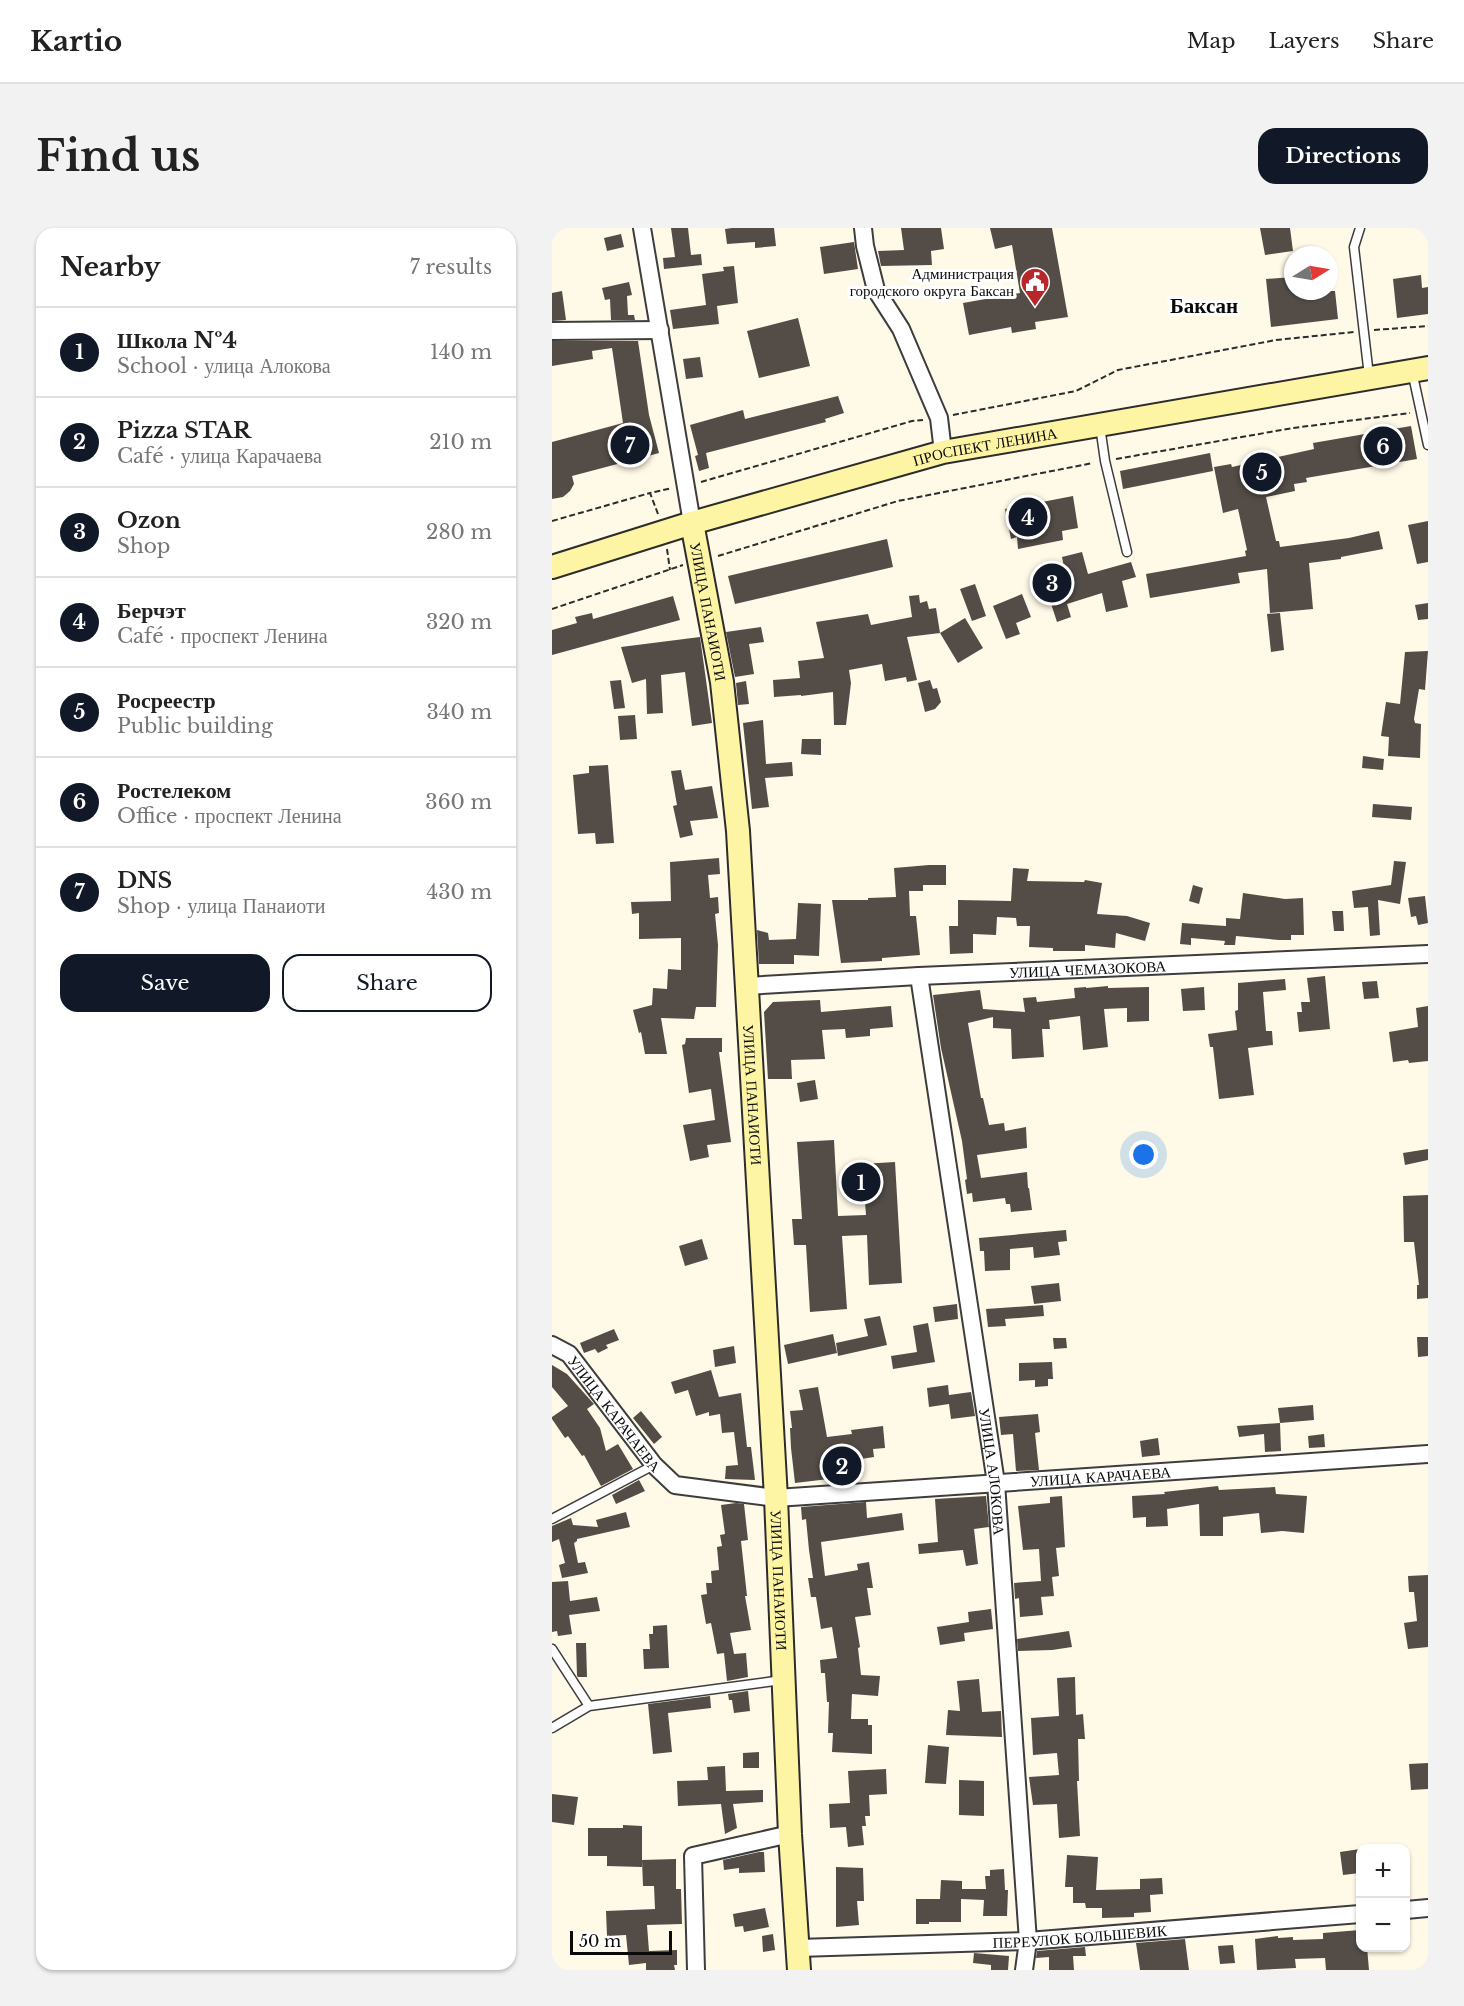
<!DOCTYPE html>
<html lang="en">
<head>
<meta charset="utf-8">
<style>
  :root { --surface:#fff; --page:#f2f2f2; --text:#222; --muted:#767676; --line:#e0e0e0; --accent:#111827 }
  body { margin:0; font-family:"Libre Baskerville",serif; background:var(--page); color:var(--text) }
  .controls { position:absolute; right:18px; bottom:18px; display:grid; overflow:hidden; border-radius:12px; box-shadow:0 2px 4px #0004 }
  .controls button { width:54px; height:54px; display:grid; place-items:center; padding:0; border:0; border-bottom:2px solid var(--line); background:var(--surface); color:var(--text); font:30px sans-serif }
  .compass { position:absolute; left:732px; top:18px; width:54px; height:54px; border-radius:50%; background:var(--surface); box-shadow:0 2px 4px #0004; rotate:79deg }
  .scale { position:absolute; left:18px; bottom:15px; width:102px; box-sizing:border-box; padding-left:6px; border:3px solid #0a0a0a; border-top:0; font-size:16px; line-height:21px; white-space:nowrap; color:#0a0a0a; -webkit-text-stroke:4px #fff; paint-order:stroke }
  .you { position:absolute; left:592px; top:927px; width:21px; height:21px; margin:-15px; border:4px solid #fff; border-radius:50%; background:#1a73e8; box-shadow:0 0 0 9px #1a73e833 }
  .badge { display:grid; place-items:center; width:39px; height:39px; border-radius:50%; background:var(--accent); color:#fff; font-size:20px; font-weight:700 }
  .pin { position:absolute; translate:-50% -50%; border:3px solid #fff; box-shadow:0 2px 6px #0006 }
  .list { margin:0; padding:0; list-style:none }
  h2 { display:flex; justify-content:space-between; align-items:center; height:78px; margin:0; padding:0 24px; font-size:26px }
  h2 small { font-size:20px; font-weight:400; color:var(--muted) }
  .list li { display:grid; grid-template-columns:39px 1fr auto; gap:18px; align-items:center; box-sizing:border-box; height:90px; padding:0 24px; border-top:2px solid var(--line) }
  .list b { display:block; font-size:22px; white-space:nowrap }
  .list p { margin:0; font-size:20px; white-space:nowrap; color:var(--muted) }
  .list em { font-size:20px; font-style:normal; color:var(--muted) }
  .actions { display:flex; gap:12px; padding:18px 24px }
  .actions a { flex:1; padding:14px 0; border:2px solid var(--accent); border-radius:18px; text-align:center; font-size:21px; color:var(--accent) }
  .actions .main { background:var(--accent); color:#fff }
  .map { position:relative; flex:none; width:876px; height:1742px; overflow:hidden; border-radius:18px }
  header { display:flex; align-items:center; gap:36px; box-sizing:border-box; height:84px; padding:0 30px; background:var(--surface); border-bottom:2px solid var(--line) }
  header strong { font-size:28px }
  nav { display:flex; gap:33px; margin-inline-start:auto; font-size:21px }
  .intro { display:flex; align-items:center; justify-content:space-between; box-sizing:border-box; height:144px; padding:0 36px }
  h1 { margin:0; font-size:42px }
  .button { padding:15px 27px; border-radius:18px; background:var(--accent); color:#fff; font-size:21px; font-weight:700 }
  main { display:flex; gap:36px; padding:0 36px }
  aside { flex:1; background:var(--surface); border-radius:18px; box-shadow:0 2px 4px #0004 }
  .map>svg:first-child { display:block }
</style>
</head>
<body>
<header>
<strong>Kartio</strong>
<nav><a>Map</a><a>Layers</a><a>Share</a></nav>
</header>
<div class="intro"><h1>Find us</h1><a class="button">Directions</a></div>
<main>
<aside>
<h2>Nearby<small>7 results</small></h2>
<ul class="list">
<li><span class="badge">1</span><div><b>Школа №4</b><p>School · улица Алокова</p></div><em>140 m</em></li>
<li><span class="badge">2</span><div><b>Pizza STAR</b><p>Café · улица Карачаева</p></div><em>210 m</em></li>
<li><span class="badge">3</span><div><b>Ozon</b><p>Shop</p></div><em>280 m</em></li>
<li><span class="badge">4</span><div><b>Берчэт</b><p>Café · проспект Ленина</p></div><em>320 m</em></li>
<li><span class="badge">5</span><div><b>Росреестр</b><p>Public building</p></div><em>340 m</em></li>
<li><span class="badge">6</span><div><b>Ростелеком</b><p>Office · проспект Ленина</p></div><em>360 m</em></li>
<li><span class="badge">7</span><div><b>DNS</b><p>Shop · улица Панаиоти</p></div><em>430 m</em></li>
</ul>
<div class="actions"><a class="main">Save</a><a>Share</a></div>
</aside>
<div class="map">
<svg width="876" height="1742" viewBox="0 0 876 1742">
  <rect width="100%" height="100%" fill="#fffae8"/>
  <!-- building -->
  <path fill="#534c47" d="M119,0H136L139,27L149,26L150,37L112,41L111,30L123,29Z
    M180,0H222L224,18L203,20V14L175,16L173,1Z
    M349,0H389L392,21L379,23L380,37L329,38L326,23L352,22Z
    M438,0H500L516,89L483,94L484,101L460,105L459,99L417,107L411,75L468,65L460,17L443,21Z
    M708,0H738L741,23L713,27Z
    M69,6L72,19L55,23L52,10Z
    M302,14L306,41L272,46L268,19Z
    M182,38L186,75L165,78L167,96L121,101L118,82L154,77L150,46L172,43L171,39Z
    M869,47L870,60L876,59V86L845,90L841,51Z
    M741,49V63H783L786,91L719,99L714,51Z
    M77,54L80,67L75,68L76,87H82L83,92H59L58,71L53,72L50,60Z
    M10,63L14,92L0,93V65Z
    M246,90L258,138L207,150L195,103Z
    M0,113H86L97,187L107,225L20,248L22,256L18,263L11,269L0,271V214L71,195L60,120L40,123L41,131L0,138Z
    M148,129L151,149L134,151L131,131Z
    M286,168L292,185L273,191L274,194L154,225L157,240L147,243L143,228L146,227L138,197L191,182L193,191Z
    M859,198L865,231L754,250L755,254L742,256L743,263L714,269L724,313H727L728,319L797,310L827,303L831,321L789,329V331L757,335L761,381L718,385L715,341L686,345L688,355L598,370L594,346L694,328L693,323L695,322L686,281L671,285L662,239L679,236L680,239L762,221L761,215Z
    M658,225L661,243L571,261L568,243Z
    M521,268L526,300L510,303L511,312L466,321L465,309L459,311L453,281Z
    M876,293V334L865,336L856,297Z
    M335,311L341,339L183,376L176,348Z
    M530,324L536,346L579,334L584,349L570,353L576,379L554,384L550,365L515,376L519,389L505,394L491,351L513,344L510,329Z
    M423,356L434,388L420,393L408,361Z
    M470,366L479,389L464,395L468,406L454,411L441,378Z
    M367,367L368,375L375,373L377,381L384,380L388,405L355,409L365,452L355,454L354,449L333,453L330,436L297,442L299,455L294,497H282L281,464L249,468V467L222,469L221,452L248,450L246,433L272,430L264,394L316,386L319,397L360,389L357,368Z
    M121,368L128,392L0,427V402L25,395L23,389L40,385L41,391Z
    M876,375V391L866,392L863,377Z
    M728,385L732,422L719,424L715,386Z
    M413,390L431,420L406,435L388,405Z
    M209,399L212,414L197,416L202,446L183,449L174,404Z
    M148,409L160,495L140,498L133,444L109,447L111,485L95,486L94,451L80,455L69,419Z
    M876,423L873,462L867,461L862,491L863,495L869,496L868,530L836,528L837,509L829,508L834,474L848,476L853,424Z
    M69,452L73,480L62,481L58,453Z
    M378,452L381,461L385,460L389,474L383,481L373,484L366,455Z
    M194,453L197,476L186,477L184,455Z
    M83,487L85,511L68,512L66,488Z
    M211,492L214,536L240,534L241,548L213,550L217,579L200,581L191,495Z
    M250,511H269V527L249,526Z
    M811,528L832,531L831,542L810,540Z
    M56,537L62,615L44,616L43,605L26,606L21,547L37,545V538Z
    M129,542L133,562L160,558L166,590L138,593L141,607L128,610L121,578L125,577L119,543Z
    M821,576L860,579L859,592L820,589Z
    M167,630L168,646L156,647L158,670L166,669L167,685L163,686L166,717L164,779H144L142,791L109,790L115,826H93L89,804L87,805L81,782L100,777L101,760L115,761L116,741L129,742V710L87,711V685L80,686L79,674L119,673L118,634Z
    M842,633L854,634L848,676L826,672L828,707L818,708L816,679L802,680L800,663L839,657Z
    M377,637H394V657H371V663H357L358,688H364L368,727L330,730V733L289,735L280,672H316V670L344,669L342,640Z
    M461,640L477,641L475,653L532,654L533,652L550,655L545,686L575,688L598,695L593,713L564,705L563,720L533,717V723H501V720L477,719L478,698H465L464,690L445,689L444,707L421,706V725L398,726L397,698H406V672L459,673Z
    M641,657L651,660L647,676L637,673Z
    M691,665L733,671L751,670L752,707H739V712H727L684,708L683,717H672L673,713L639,710V717L628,716L630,695L674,698V690L688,691Z
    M873,668L876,695L866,697L864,688L859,689L856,670Z
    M246,675L269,676L267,728L242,727V736H207L205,702L216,705L217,712L244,711Z
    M780,683H791L792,703H782Z
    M773,748L778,801L747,804L745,784H750L749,774H758L755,750Z
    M733,751L734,762L711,764L714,803H720L721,817L696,820L702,867L667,871L661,819H658L656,806L685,802L683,783L686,782V755Z
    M825,753L827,770L812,771L810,754Z
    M556,758V760L597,759V793L575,794V780L552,781L556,819L531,822L528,788L497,792L498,801H490L492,829L460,831L459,801L441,800V789L416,795L429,870H431L437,897L452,895L453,903L474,899L475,920L425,927L429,950L475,944L476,960H477L480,982L459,984L458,976H454L453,970L421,974L420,965L415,966L413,952L415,951L410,913L389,820L381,767L428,762L431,781L473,784L471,770L484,769L485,774L523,770L522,760L534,759V760Z
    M652,759L653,782L631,783L629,761Z
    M268,772L269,784L339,778L341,799L318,801V808L294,810L293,801L270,802L273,831L239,832L240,851H216L212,784L221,774Z
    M876,778V833L857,835L856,832L841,834L837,804L866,799L864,780Z
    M134,810H170V824H167L179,914L155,917L157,929L138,933L131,897L163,892L159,861L137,865L130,817L133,816Z
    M263,852L266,871L248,874L245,855Z
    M282,912L286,988L314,987L310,936L343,934L350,1055L317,1057L315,1007L290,1008L295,1081L258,1084L254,1017H242L240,991H250L245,914Z
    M876,921V932L853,937L851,925Z
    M876,967V1070L865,1071V1057H867L862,1014H852L851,968Z
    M514,1002L515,1013L506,1014L508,1027L482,1030L481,1019L458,1021V1042L433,1043L432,1023H428L427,1010Z
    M150,1011L156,1031L133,1038L127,1018Z
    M507,1055L509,1073L482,1076L479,1058Z
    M405,1076L406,1091L383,1094L381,1079Z
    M491,1077L492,1088L453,1091L454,1098L436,1099L434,1081Z
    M328,1088L335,1117L286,1128L284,1115L316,1108L312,1091Z
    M376,1095L383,1134L341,1141L339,1128L365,1124L361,1098Z
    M62,1101L67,1112L54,1117L56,1120L46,1125L43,1121L32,1125L28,1115Z
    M281,1106L285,1125L236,1136L232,1117Z
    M865,1109H876V1128L866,1129Z
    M501,1110H514L515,1120L502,1121Z
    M182,1118L184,1135L163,1139L161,1122Z
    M500,1134L501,1151H496V1158L483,1159V1152L467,1153V1135Z
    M0,1137L15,1146L42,1176L35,1181L48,1200L54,1223L66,1216L81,1241L49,1258L32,1227L30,1228L16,1208L13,1210L0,1191V1189L16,1178L0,1159Z
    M159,1142L167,1169L189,1165L195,1219H199L203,1252L173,1251L174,1238L186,1237L182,1204L170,1205L168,1186L157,1188V1184L144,1188L136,1162L123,1166L119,1154Z
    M396,1157L397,1167L419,1164L423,1188L399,1191L397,1176L377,1179L375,1160Z
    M266,1159L275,1209L300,1206L299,1202L331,1198L333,1220L321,1221L322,1229L296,1233L298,1251L285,1253V1250L243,1255L239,1220L238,1200H240L238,1183L251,1182L247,1162Z
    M761,1177L762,1192L728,1195L726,1180Z
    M89,1183L110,1209L102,1216L81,1190Z
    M486,1186L488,1204L483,1205L487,1242L464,1243L461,1206L449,1207L447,1189Z
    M728,1195L729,1223L713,1224L712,1206L687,1209L685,1198Z
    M772,1206L773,1219L757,1220L756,1208Z
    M606,1210L608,1227L590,1229L588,1213Z
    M87,1252L93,1263L64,1276L60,1267Z
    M666,1258L667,1262L723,1259L724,1266L755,1268L752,1305L730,1303L709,1305L707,1285L671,1289V1308H648L647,1276L615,1281L616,1298L594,1299V1289L581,1290L580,1268L613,1266L612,1264Z
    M434,1268L437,1299L422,1301L426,1336L414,1338L411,1322L367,1326L366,1316L386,1314L383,1271Z
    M510,1268L513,1319L504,1320L507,1348L500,1349L502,1368L489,1369L491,1387L468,1389L467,1370L463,1371L462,1355L489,1353L487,1321L471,1322L466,1278L498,1275V1269Z
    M314,1274L315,1290L350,1285L352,1302L269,1314L273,1348L306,1342L305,1336L317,1334L321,1360H315L319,1387L303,1389L308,1419L306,1420L309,1447L328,1448L326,1468L300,1466L299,1491H316V1497H320V1526L280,1524L281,1505H276L277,1474H275L273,1445H269L268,1432L285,1430L280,1399L269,1401L264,1369H259L256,1350H261L257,1322L254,1291L250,1292L249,1279Z
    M184,1275L192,1276L196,1312L189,1313L195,1368H193L199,1402L178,1405L182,1426L194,1425L196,1449L175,1453L172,1425L165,1426L159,1395L154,1396L149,1367L155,1366L154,1355H160L159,1343L167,1342L165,1319L170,1318L168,1307L173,1306L169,1277Z
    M74,1284L78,1299L25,1311V1313L22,1315L26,1335L33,1334L36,1345L10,1350L7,1337L13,1335L7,1311L0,1314V1298L19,1290L21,1297L46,1299L44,1292Z
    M876,1347V1419L856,1421L852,1395L865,1393L862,1364H857L856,1348Z
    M16,1353L18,1373L45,1369L48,1383L17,1387L20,1406L6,1408L5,1403L0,1404V1354Z
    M439,1381L441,1401L412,1405L413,1413L388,1417L385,1399L417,1394L416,1384Z
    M115,1397L117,1440L92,1441L91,1421H98L97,1406H101V1398Z
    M517,1403L520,1419L500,1422L466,1423L465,1411Z
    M24,1415H34L35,1449H26L25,1448Z
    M523,1449L524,1487L531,1486L533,1511H526L527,1553H525L528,1608L507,1610L505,1576L481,1577L477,1549L507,1547L505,1525L481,1527L479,1490L507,1488L505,1450Z
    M427,1451L430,1484L449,1483L450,1509L394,1507L396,1482L408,1483L405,1453Z
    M196,1463L198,1483L182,1485L180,1472H177L176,1466Z
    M158,1468L159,1480L116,1485L120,1524L101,1526L96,1476Z
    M376,1517L397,1519L394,1556L373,1555Z
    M207,1524V1540H191V1525Z
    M876,1535V1561L859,1562L857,1536Z
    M173,1538L174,1563L211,1562V1574L181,1576L185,1600L173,1606L169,1576L126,1578L125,1553L156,1552L155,1539Z
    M334,1541L335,1566L317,1567L318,1588H313L314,1598H310L312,1617L296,1619L294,1599L278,1600L277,1576L298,1575L296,1543Z
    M407,1552L432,1553V1588L407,1587Z
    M0,1566L26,1569L22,1597L0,1594Z
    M71,1597L90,1598V1639L55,1638V1628H36V1600H71Z
    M808,1621V1645L791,1647L788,1624Z
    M207,1624H212L213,1644L187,1645V1640L172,1642L171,1632Z
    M515,1627L546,1629L544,1662L588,1661V1651L610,1650L611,1666L598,1667L599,1684L582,1685V1689L550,1690V1680H534L533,1675H521V1659H513Z
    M124,1631V1661H129L130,1696L95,1697L97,1723L125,1722V1737H122L123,1742H94V1735L77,1737L74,1707L55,1708L54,1683L103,1681L102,1658H91L90,1632Z
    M284,1639L311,1640L312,1673H305L307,1697L284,1699Z
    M452,1641L453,1662H456L455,1688H431L432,1672L409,1671V1694H377V1696H364V1671H388L389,1652L410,1653V1661H434L433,1648H438V1642Z
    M213,1680L217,1699L192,1704L191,1698L183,1699L181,1686Z
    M808,1702V1719H815L817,1742H774L773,1730L743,1731L744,1740L705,1742L703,1711L726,1708V1710L741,1709V1712L771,1711V1705Z
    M221,1706L223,1722L211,1724L210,1708Z
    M633,1711L637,1742H588L584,1715Z
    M681,1717L683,1735L668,1736L666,1718Z
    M533,1719L534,1728H521L522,1742H497V1729L484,1730L485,1723Z
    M422,1725L457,1728L456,1742H439V1737L421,1735Z"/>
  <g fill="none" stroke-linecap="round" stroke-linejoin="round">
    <!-- lane casing -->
    <g stroke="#3d3d3d" stroke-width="11">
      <path id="lane" d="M808,0L802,19L817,148
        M860,143L876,217
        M548,198L553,233L575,324
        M0,1291L102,1237
        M0,1421L37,1478
        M0,1500L37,1478L230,1452"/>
    </g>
    <!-- street casing -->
    <g stroke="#3d3d3d" stroke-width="20">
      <g id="street">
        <path d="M90,0L140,295"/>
        <path d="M311,0L313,18L324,62L349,101L387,190L391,224"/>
        <path d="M0,103L108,102"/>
        <path id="s1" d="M367,748L444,1255L476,1713L472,1742"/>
        <path id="s2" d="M194,758L367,748L876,726"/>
        <path id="s3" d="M0,1117L17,1126L102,1237L123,1257L224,1270L876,1226"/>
        <path d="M854,1682L876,1680"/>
        <path id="s4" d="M246,1720L476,1713L808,1686"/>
        <path d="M144,1742L141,1628L238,1606"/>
      </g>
    </g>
    <!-- secondary casing -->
    <g stroke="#2c2c2c" stroke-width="26">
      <g id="secondary">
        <path id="s5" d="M140,295L170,454L186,603L224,1270L238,1606L247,1742"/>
        <path id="s6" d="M0,339L140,295L391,224L876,140"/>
      </g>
    </g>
    <!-- path -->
    <path stroke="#2c2c2c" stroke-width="2" stroke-dasharray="6 3" stroke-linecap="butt" d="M822,102L876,98
      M401,187L524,163L566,142L724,112L802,104
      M564,231L741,200L858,185
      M149,254L360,193L371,192
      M106,286L98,265L120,260
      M0,293L98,265
      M115,321L118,342
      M166,328L346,273L541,235
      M0,381L131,337"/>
    <!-- lane -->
    <use href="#lane" stroke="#fff" stroke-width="8"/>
    <!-- street -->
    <use href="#street" stroke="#fff" stroke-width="16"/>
    <!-- secondary -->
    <use href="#secondary" stroke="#fef5a4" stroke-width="22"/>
  </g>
  <!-- icons -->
  <defs>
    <g id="civic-pin" transform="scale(1.5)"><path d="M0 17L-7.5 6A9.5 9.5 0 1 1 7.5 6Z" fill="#b7262b" stroke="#fff"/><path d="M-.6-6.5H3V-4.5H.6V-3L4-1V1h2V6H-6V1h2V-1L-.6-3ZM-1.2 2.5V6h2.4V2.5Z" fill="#fff"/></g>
  </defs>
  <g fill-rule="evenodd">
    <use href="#civic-pin" x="483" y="54"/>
  </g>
  <g text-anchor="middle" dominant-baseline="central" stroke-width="6" stroke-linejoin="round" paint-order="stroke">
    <!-- poi labels -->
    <g font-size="15" fill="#0a0a0a" stroke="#fff" text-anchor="end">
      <text x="462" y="45">Администрация<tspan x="462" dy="17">городского округа Баксан</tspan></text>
    </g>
    <!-- street labels -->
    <g font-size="15" fill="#0a0a0a" stroke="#fff">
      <text stroke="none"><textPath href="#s6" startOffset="450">ПРОСПЕКТ ЛЕНИНА</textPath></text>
      <text stroke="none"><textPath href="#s5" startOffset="90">УЛИЦА ПАНАИОТИ</textPath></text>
      <text stroke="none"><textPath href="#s2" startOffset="342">УЛИЦА ЧЕМАЗОКОВА</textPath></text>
      <text stroke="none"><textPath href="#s5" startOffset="576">УЛИЦА ПАНАИОТИ</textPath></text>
      <text stroke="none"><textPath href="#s3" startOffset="94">УЛИЦА КАРАЧАЕВА</textPath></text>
      <text stroke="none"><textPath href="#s1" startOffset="501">УЛИЦА АЛОКОВА</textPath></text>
      <text stroke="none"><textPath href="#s3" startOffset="615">УЛИЦА КАРАЧАЕВА</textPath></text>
      <text stroke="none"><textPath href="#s5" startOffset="1062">УЛИЦА ПАНАИОТИ</textPath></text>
      <text stroke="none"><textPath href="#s4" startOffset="282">ПЕРЕУЛОК БОЛЬШЕВИК</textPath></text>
    </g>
    <!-- district labels -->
    <g font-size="21" font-weight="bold" fill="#0a0a0a" stroke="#fff">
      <text x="652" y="78">Баксан</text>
    </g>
  </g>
</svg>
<div class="controls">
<button>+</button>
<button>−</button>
</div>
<svg class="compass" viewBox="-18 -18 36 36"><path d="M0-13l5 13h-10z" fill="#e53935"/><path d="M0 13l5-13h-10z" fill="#767676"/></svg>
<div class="scale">50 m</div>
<div class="you"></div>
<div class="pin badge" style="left:309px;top:954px">1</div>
<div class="pin badge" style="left:290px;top:1238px">2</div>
<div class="pin badge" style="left:500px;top:355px">3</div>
<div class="pin badge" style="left:476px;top:289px">4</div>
<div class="pin badge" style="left:710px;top:244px">5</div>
<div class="pin badge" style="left:831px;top:218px">6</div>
<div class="pin badge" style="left:78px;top:217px">7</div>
</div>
</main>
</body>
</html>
